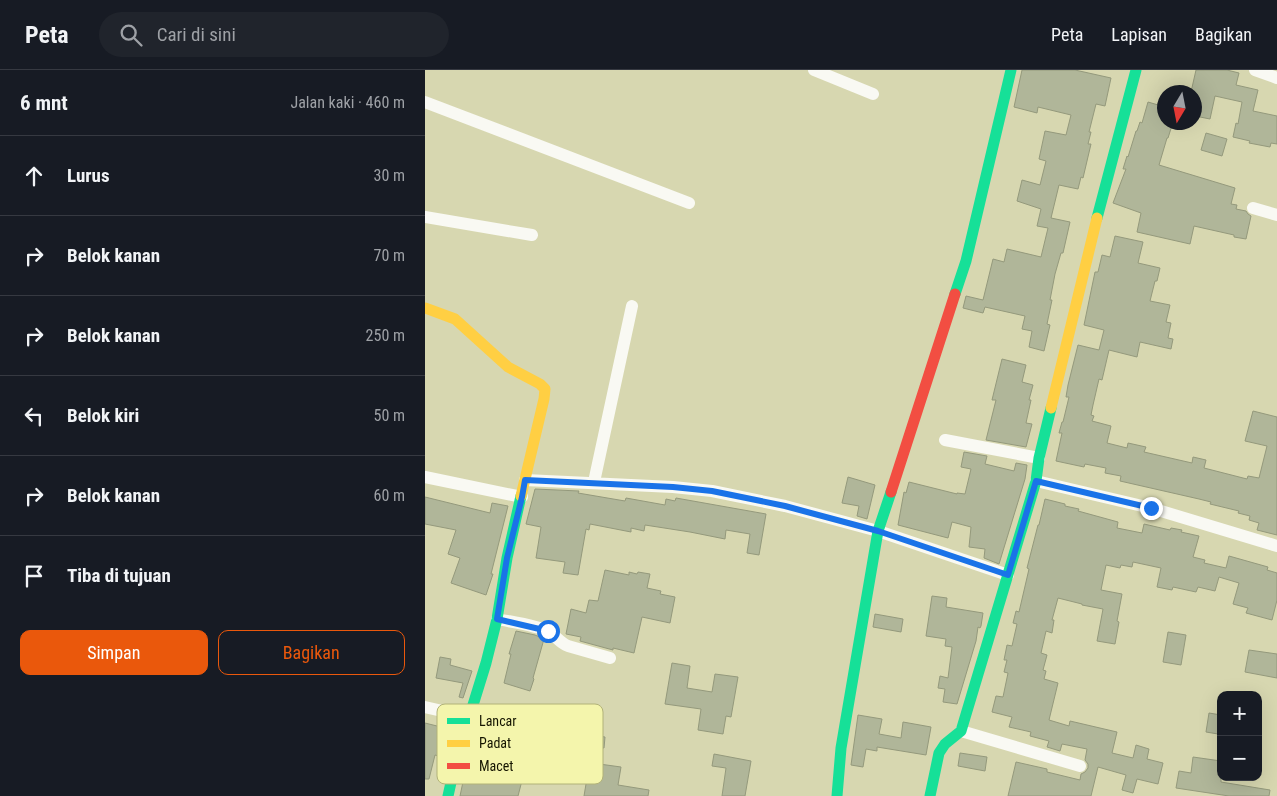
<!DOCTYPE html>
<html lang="id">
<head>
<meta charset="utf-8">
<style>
  :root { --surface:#171b24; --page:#20242c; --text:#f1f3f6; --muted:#9ea1a6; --line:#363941; --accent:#ea580c }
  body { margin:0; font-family:"Roboto Condensed",sans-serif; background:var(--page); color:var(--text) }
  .controls { position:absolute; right:15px; bottom:15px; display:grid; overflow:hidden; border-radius:10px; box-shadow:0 5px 20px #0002 }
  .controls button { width:45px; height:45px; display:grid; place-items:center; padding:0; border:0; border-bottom:1px solid var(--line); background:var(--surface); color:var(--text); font:25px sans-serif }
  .compass { position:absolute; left:732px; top:15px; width:45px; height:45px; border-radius:50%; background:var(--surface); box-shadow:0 5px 20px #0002; rotate:190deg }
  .stop { position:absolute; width:15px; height:15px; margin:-11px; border:4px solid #1a73e8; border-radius:50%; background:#fff }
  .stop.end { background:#1a73e8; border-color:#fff; box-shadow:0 1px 5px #0008 }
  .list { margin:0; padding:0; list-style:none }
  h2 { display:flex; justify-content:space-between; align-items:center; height:65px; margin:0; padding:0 20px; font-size:21px }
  h2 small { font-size:16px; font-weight:400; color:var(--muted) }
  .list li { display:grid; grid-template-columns:32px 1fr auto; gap:15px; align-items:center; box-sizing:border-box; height:80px; padding:0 20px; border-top:1px solid var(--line) }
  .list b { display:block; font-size:19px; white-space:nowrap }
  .list em { font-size:16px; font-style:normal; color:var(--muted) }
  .actions { display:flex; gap:10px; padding:15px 20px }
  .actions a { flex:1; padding:11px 0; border:1px solid var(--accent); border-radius:10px; text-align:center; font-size:18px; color:var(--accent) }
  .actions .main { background:var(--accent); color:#fff }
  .icon { flex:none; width:28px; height:28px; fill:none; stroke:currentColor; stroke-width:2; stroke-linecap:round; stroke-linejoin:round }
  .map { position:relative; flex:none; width:852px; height:726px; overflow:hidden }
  header { display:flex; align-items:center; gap:30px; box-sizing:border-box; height:70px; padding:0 25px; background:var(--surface); border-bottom:1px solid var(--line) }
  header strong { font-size:24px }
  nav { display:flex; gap:28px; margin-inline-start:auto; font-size:18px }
  .search { width:350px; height:45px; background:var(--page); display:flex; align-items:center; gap:12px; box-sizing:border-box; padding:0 18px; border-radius:28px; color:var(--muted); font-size:19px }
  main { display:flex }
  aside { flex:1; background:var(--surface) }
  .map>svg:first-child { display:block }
</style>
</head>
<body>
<header>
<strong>Peta</strong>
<div class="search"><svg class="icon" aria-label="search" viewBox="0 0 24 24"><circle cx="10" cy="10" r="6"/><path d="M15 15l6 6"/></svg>Cari di sini</div>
<nav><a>Peta</a><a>Lapisan</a><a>Bagikan</a></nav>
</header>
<main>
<aside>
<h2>6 mnt<small>Jalan kaki · 460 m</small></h2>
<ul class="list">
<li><svg class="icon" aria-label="ahead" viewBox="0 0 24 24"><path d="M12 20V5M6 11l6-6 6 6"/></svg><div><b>Lurus</b></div><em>30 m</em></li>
<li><svg class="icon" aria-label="right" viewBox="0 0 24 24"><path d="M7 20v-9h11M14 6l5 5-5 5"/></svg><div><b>Belok kanan</b></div><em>70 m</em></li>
<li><svg class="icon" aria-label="right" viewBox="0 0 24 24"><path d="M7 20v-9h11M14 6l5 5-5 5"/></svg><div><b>Belok kanan</b></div><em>250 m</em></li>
<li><svg class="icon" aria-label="left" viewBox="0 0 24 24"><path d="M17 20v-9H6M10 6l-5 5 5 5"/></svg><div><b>Belok kiri</b></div><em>50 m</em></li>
<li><svg class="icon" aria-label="right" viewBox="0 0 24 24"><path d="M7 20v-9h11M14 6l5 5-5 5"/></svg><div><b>Belok kanan</b></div><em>60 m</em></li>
<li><svg class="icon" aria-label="arrive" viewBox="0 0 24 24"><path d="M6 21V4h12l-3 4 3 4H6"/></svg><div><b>Tiba di tujuan</b></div></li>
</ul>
<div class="actions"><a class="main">Simpan</a><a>Bagikan</a></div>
</aside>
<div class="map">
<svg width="852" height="726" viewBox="0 0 852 726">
  <rect width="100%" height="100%" fill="#d7d7b0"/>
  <!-- building -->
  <path fill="#b0b699" stroke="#94997c" d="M597,0H650L686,8L680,36L671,34L664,62H666L663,74H666L658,108L656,107L653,119L634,115L626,148L645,152L638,183H636L630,204L625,230H627L622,254L625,255L619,281L604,277L607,261L597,259L600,246L560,237L558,243L538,238L541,226L558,230L568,189L579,192L582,179L616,187L623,158L612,156L616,139L592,131L597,110L615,115L621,91L614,89L620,61L641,65L646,45L613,37L612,43L589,37Z
    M771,0H802L814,3L811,15L833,20L828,41L852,46V74L846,73L845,77L824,73L825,71L808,67L811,53L813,54L817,32L790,26L785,49L770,46V22H766Z
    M723,32L740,37V52H748L743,68H742L734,95L810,118L806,134L812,135L811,139L821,141L823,144L826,146L821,169L809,167V165L769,156L765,174L712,162L716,143L688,133L701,99H698L702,86L703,87L711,61H712L715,52L717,53Z
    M781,63L802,69L797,86L776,80Z
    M690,166L718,172L713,193L735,198L732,211H730L725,231L745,235L741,252L746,253L743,268L748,269L746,279L715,272L712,287L684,280L677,310L674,309L668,335L666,345L669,346L667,351L686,356L682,373L702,378L703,373L721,377L719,382L767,393L768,387L781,390L779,398L822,409L823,406L834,408L842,376L820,371L828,341L852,347V465L832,460L834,453L824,450L825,446L813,443L814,441L785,434L786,432L774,429L695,411L696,406L680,403L681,398L660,394L659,397L631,391L637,363H634L637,352H638L644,327H641L643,315L653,275L674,280L679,260L659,255L670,202H673L677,185L685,187Z
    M577,289L601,295L597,312L608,315L604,330H606L601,353L607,354L601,377L561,370L571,330H567Z
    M539,382L562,386L560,394L589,401L591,393L602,395L600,409L574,494L559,488L560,479L544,477L546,457L527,452L523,468L473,455L479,422L481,423L484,412L532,424V423L540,424L546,399L536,397Z
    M423,407L450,415L442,449L432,446L434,436L417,433Z
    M110,419L154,421L153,423L200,431L201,428L240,435L241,429L250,431L251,428L341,444L334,485L322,483L325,464L301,460L300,469L265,462L220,455L219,461L206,458V462L165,454L164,460L161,459L153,505L138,503L140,492L111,488L116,457L101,454Z
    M0,427L65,443L67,433L83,436L66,504H68L61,525L26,513L35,488L23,484L31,460L0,454Z
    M620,429L640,434V436L654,439L653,441L693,452L692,458L717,463L719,454L745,460L746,458L757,460L756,462L774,466L768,487L780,490L779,493L801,498L804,486L843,497L842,500L852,503V530L847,550L821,543L823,538L808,534L814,513L794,507L790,521L773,517L771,522L748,517L747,520L732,517L736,498L708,492L707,497L696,495L695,498L681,495L676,520L697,524L692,551L694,552L690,574L672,571L678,539L657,535V534L633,528L627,550H629L627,563L621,561L616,583L622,585L618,600L621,601L619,609L633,613L624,650L644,656L645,651L692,662L687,683L708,688L711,675L724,679L722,689L738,693L733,714L712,709L708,723L697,720L701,705L673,697L666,726H583L591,692L622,699V702L655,710L656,704L660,702L663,698V694L660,690L662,679L637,674L635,681L622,677L624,671L605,666L606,662L584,657L587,647L567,642L571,626L578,627L583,603L579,602L582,590H579L582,575L587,576L592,554L588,553L591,541L594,542L604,499L602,498L613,455H614Z
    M180,500L204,505V502L212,504L213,502L225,504L222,518L236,521L235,524L250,527L245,553L217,547L209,583L188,578V580L155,571L156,567L141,564L146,539L161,543L164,530L173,531Z
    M507,526L522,528L521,537L558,543L556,556L555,558L553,557L551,571L532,634L518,632L520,619L513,618L515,606L523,608L527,577L520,576L521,569L501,566Z
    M450,544L478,549L476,562L448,557Z
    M91,561L110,565L119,569L108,608L109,609L105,621L79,613L86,584H84Z
    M743,562L761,565L756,595L738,592Z
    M824,580L852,584V608L820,602Z
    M15,587L26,589L25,595L47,601L38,628L34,627L38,613L11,608Z
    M247,593L265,596L262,618L287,622L290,604L313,607L306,647L301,646L298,664L273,660L276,639L240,634Z
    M784,643L796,645L793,664L781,662Z
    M433,645L457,649L454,664L476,668L478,652L506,657L501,685L452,677V681L441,679L438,697L426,695Z
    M0,653L28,660L20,688L10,685L4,709H0Z
    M146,658L160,660V664L180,667L179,678L144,673Z
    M49,671L71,677L68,687L101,695L93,726H35L42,693Z
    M535,683L562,687L560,701L533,696Z
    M289,684L326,691L320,726H297L301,698L287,696Z
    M768,687L796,691V712L845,720L844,726H804L751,718L754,701L766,703Z
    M167,693L196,697L193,715L224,720L223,726H159L162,708L164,709Z"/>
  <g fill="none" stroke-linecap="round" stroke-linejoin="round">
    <!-- street -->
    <path stroke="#f9f9f3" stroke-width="12" d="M389,0L448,24
      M830,0L852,8
      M0,32L264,133
      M828,138L852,145
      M0,147L107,165
      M520,370L614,388
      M0,407L97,427
      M100,410L248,417L287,421L360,436L453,461L583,505
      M611,411L726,438L852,476
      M169,412L207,236
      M72,549C86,552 112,555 124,562C131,566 135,573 143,576L185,588
      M0,637L44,647
      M536,661L655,696"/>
    <!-- fast -->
    <path stroke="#16e098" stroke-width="11" d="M672,148L711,0
      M530,224L541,191L586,0
      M23,726L31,690L61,593L72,549L82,488L96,426
      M412,726L416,678L453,461L466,422
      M505,726L514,683L520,674L536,661L611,411L614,388L626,338"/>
    <!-- slow -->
    <path stroke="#ffcf43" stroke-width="11" d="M0,238L30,249L83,297L115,314L120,319L119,329L96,426
      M626,338L672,148"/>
    <!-- jam -->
    <path stroke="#f24e42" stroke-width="11" d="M466,422L530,224"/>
  </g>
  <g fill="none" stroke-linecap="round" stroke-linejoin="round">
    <!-- route -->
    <path stroke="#1a73e8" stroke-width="6" d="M123,561L72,549L82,488L97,427L100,410L248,417L287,421L360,436L453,461L583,505L611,411L726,438"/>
  </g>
  <!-- legend -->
  <rect x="12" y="634" width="166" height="80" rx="8" fill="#f4f5ac" stroke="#b1b278" stroke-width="1"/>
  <rect x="22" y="648" width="23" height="6" fill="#16e098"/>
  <rect x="22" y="670" width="23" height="7" fill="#ffcf43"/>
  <rect x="22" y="693" width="23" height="6" fill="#f24e42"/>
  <g font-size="14" fill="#151500">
    <text x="54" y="656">Lancar</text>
    <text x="54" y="678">Padat</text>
    <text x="54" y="701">Macet</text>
  </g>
</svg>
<div class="controls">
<button>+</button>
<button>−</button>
</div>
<svg class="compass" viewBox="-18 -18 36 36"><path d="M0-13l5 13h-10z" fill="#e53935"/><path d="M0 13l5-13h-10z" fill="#9ea1a6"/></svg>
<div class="stop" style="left:123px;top:561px"></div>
<div class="stop end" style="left:726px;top:438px"></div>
</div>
</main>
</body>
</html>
